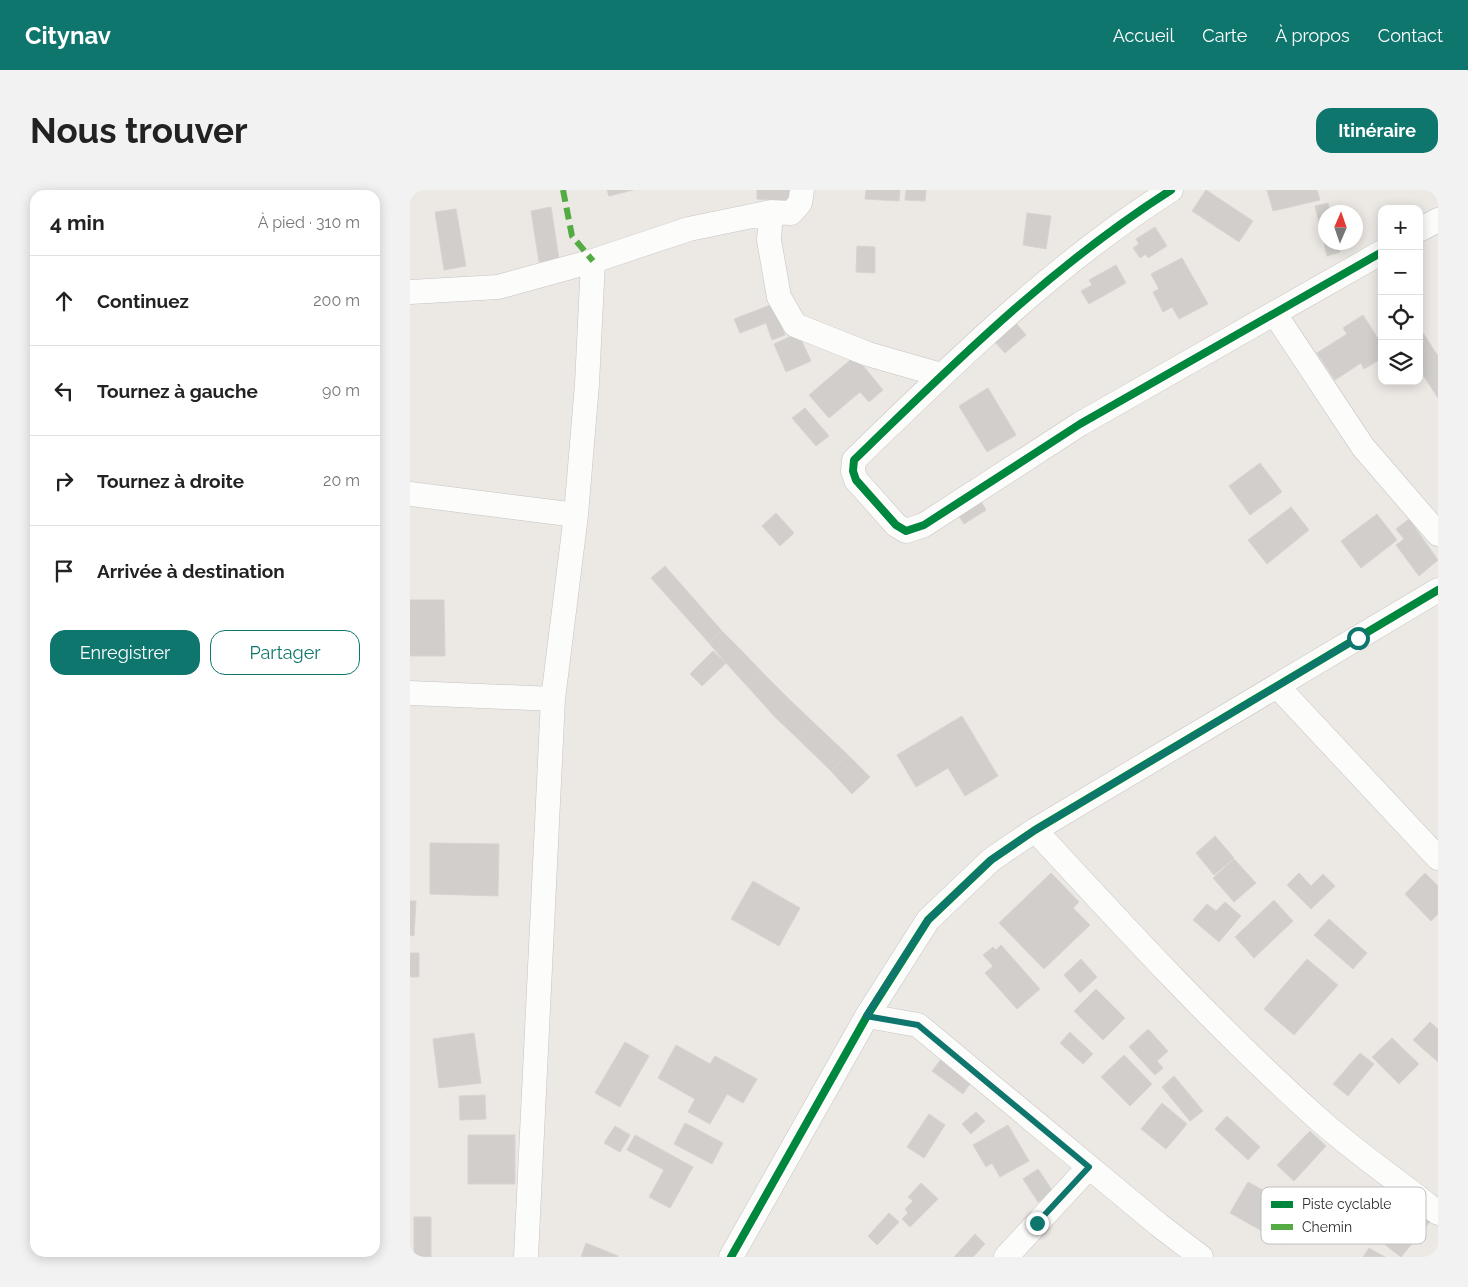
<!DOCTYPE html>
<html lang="fr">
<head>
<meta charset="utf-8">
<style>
  :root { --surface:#fff; --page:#f2f2f2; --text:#222; --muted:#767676; --line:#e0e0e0; --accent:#0f766e }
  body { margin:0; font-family:Raleway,sans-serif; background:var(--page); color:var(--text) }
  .controls { position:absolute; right:15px; top:15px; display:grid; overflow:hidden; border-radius:10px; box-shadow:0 2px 12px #0003 }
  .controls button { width:45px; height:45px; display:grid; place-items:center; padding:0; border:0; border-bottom:1px solid var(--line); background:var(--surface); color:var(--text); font:25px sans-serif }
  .compass { position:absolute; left:908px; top:15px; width:45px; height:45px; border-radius:50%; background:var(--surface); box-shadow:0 2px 12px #0003; rotate:2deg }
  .stop { position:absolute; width:15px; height:15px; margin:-11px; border:4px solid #0f766e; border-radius:50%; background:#fff }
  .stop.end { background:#0f766e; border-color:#fff; box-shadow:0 1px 5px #0008 }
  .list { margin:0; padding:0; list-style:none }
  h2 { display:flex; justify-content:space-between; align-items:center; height:65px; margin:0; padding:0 20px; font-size:21px }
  h2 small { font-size:16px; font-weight:400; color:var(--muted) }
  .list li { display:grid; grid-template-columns:32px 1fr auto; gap:15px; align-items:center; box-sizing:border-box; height:90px; padding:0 20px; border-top:1px solid var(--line) }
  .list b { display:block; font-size:19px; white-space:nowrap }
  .list em { font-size:16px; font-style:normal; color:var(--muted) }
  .actions { display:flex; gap:10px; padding:15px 20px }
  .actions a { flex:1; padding:11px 0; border:1px solid var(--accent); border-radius:15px; text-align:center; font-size:18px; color:var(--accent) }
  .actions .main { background:var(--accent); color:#fff }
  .icon { flex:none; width:28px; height:28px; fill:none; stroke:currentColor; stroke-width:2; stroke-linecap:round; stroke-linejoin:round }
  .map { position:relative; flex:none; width:1028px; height:1067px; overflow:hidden; border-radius:15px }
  header { display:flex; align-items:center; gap:30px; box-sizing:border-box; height:70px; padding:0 25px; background:var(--accent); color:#fff }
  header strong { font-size:24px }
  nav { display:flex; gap:28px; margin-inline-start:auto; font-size:18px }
  .intro { display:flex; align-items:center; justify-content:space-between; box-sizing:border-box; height:120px; padding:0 30px }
  h1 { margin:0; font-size:35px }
  .button { padding:12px 22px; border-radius:15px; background:var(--accent); color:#fff; font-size:18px; font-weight:700 }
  main { display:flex; gap:30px; padding:0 30px }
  aside { flex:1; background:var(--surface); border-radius:15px; box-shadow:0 2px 12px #0003 }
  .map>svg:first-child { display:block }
</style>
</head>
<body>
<header>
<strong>Citynav</strong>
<nav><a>Accueil</a><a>Carte</a><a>À propos</a><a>Contact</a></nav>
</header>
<div class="intro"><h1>Nous trouver</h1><a class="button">Itinéraire</a></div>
<main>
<aside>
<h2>4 min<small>À pied · 310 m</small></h2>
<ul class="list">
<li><svg class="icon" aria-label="ahead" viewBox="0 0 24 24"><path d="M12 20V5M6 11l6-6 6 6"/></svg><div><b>Continuez</b></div><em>200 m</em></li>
<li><svg class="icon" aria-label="left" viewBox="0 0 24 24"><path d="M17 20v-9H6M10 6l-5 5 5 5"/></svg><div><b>Tournez à gauche</b></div><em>90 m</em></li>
<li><svg class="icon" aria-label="right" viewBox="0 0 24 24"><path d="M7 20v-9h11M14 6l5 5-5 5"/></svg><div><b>Tournez à droite</b></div><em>20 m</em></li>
<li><svg class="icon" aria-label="arrive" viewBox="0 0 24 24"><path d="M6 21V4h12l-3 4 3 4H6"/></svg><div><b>Arrivée à destination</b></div></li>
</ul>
<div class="actions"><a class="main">Enregistrer</a><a>Partager</a></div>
</aside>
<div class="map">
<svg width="1028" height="1067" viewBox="0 0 1028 1067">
  <rect width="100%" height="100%" fill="#ece8e4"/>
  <!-- building -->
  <path fill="#d1cecb" stroke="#d7d4d0" d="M197,0H223L199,6Z
    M347,0H382L381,11L347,9Z
    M456,0H490L489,11L455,9Z
    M496,0H516L515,11L495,10Z
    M796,0L843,31L829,52L782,21Z
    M857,0H907L910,10L863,21Z
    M918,13L920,22H916V52H928L930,62L917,66L905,16Z
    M141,17L149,69L129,72L121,21Z
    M46,19L56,76L34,80L25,22Z
    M617,23L641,26L636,59L613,55Z
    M745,37L757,56L738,68L736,64L730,68L723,58L729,54L726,49Z
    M447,56L465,57V83L446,82Z
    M772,68L798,114L769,129L762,117L753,122L743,102L749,99L741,84Z
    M706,75L716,93L679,114L671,101L682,95L679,90Z
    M363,114L375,145L362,150L356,133L330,143L324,129Z
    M953,125L972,155V168L954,179L951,173L925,190L907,163L937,144L933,138Z
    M606,133L616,145L595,163L584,151Z
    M388,143L401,171L376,182L364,154Z
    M1013,143L1028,166V208L1009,179V145Z
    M445,166L473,200L459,212L450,202L419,228L399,205Z
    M578,198L606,245L577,262L549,216Z
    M395,218L419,246L406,256L382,228Z
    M850,273L872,302L840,325L819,296Z
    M568,306L576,320L554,334L545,320Z
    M881,317L899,340L857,374L838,350Z
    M366,323L384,343L370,356L352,336Z
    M967,324L987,350L951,378L931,351Z
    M999,329L1028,370L1009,386L986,355L994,349L986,339Z
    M255,376L312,441L299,453L241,388Z
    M0,410H34L35,466H0Z
    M312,441L330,459L316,473L299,453Z
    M330,459L352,482L337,496L316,473Z
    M303,461L316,473L292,496L280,484Z
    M352,482L380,510L364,526L337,496Z
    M380,510L402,531L387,548L364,526Z
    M552,526L588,586L555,606L538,578L506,597L487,565Z
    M402,531L438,565L421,581L387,548Z
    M438,565L460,587L442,604L421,581Z
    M805,646L824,668L804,685L786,663Z
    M20,653L89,654L88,706L20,704Z
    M824,669L846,693L824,712L803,688Z
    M641,683L669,712L663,718L680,735L634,779L589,733Z
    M889,683L901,696L913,684L925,696L901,719L877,695Z
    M1015,683L1028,696V724L1021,731L995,704Z
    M343,691L390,718L369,756L321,729Z
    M864,710L883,731L844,768L825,747Z
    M0,711H6L4,746L0,745Z
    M815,712L831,726L809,752L783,730L797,714L806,721Z
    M919,729L957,763L943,779L904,745Z
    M591,755L630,799L607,819L575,783L583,776L573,765L583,757L586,760Z
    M0,763H9V787H0Z
    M671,769L687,787L670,803L654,785Z
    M897,769L928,795L884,845L854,819Z
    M686,799L715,828L693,850L664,821Z
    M1020,832L1028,839V872L1003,850Z
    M738,839L758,861L747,871L753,878L745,885L719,857Z
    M660,842L683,864L673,874L650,853Z
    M64,843L71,893L29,898L23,849Z
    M982,848L1009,874L989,894L962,867Z
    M215,852L239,866L210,917L185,903Z
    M266,855L300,874L305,866L347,889L333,913L317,904L300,934L278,922L285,909L248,888Z
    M950,863L964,874L938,906L923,894Z
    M714,865L742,894L720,916L691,887Z
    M532,868L562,891L553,904L522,881Z
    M764,886L793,921L780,931L752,897Z
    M75,905L76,929L50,930L49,906Z
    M752,913L777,934L756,959L731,939Z
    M566,922L575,931L561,944L552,934Z
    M519,924L535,935L514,968L497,957Z
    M817,926L850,957L838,970L805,939Z
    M275,933L313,953L302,974L264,954Z
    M598,935L619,971L590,987L582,973L576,977L563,955Z
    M205,936L220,945L210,962L194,953Z
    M900,941L916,956L884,991L867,975Z
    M58,945H105V994H58Z
    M225,945L283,977L260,1018L239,1007L254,980L217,960Z
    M628,979L644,1003L628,1012L613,989Z
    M838,992L893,1022L875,1054L820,1023Z
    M511,993L528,1009L500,1037L492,1029L498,1023L495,1019L503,1011L498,1007Z
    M996,1007L1023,1028L991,1067L965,1047Z
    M479,1023L489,1032L467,1055L458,1046Z
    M4,1027H21V1067H4Z
    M565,1044L575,1054L563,1067H544Z
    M176,1053L208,1066L207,1067H171Z
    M959,1058L975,1067H953Z"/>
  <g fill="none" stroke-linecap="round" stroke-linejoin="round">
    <!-- minor casing -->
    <g stroke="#c5c4c5" stroke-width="25">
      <path id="minor" d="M761,0C643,75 544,173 444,270L443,281L446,290L486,335L496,341L514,335L670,234L972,62
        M361,22L359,50L369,107L385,135L458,164L531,185
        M1009,40L1028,30
        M0,102L88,97L183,71L279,39L361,22L381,23L390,13L392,0
        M865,124L953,257L1028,344
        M0,304L166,325
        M868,497L1028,668
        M0,503L143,509
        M625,640C716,739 806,837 906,927C944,961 988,991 1028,1023
        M457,826L508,835L749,1035L791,1067
        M116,1067L143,509L166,325L177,194L183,71
        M321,1067L457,826L518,730L581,670L625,640L1028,400
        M596,1067L679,977"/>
    </g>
    <!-- minor -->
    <use href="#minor" stroke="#fcfcfb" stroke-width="24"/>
    <!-- quiet -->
    <path stroke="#54ab44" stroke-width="6" stroke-dasharray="12 6" stroke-linecap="butt" d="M153,0L162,46L183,71"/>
    <!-- cycleway casing -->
    <g stroke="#fff" stroke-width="11">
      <path id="cycleway" d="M761,0C643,75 544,173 444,270L443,281L446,290L486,335L496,341L514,335L670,234L972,62
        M321,1067L457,826L518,730L581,670L625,640L1028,400"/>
    </g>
    <!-- cycleway -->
    <use href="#cycleway" stroke="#00873e" stroke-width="8"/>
  </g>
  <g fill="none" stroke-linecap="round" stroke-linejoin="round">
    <!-- route -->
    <path stroke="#0f766e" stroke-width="6" d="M627,1033L679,977L508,835L456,826L518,730L581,670L625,640L948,448"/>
  </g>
  <!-- legend -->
  <rect x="851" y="997" width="165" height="57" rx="8" fill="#fff" stroke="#c0c0c0" stroke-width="1"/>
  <rect x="861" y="1011" width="22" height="7" fill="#00873e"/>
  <rect x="861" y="1034" width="22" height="6" fill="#54ab44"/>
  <g font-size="14" fill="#2e2e2e">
    <text x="892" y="1019">Piste cyclable</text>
    <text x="892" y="1042">Chemin</text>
  </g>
</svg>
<div class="controls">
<button>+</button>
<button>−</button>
<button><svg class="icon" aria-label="locate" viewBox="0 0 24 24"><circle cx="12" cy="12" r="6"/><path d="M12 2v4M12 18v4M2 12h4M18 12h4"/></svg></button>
<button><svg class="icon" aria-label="layers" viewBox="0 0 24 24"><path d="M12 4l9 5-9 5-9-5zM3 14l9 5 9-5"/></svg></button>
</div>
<svg class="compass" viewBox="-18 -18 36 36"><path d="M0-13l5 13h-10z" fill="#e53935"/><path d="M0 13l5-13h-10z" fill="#767676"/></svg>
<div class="stop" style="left:948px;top:448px"></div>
<div class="stop end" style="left:627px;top:1033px"></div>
</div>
</main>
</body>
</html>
